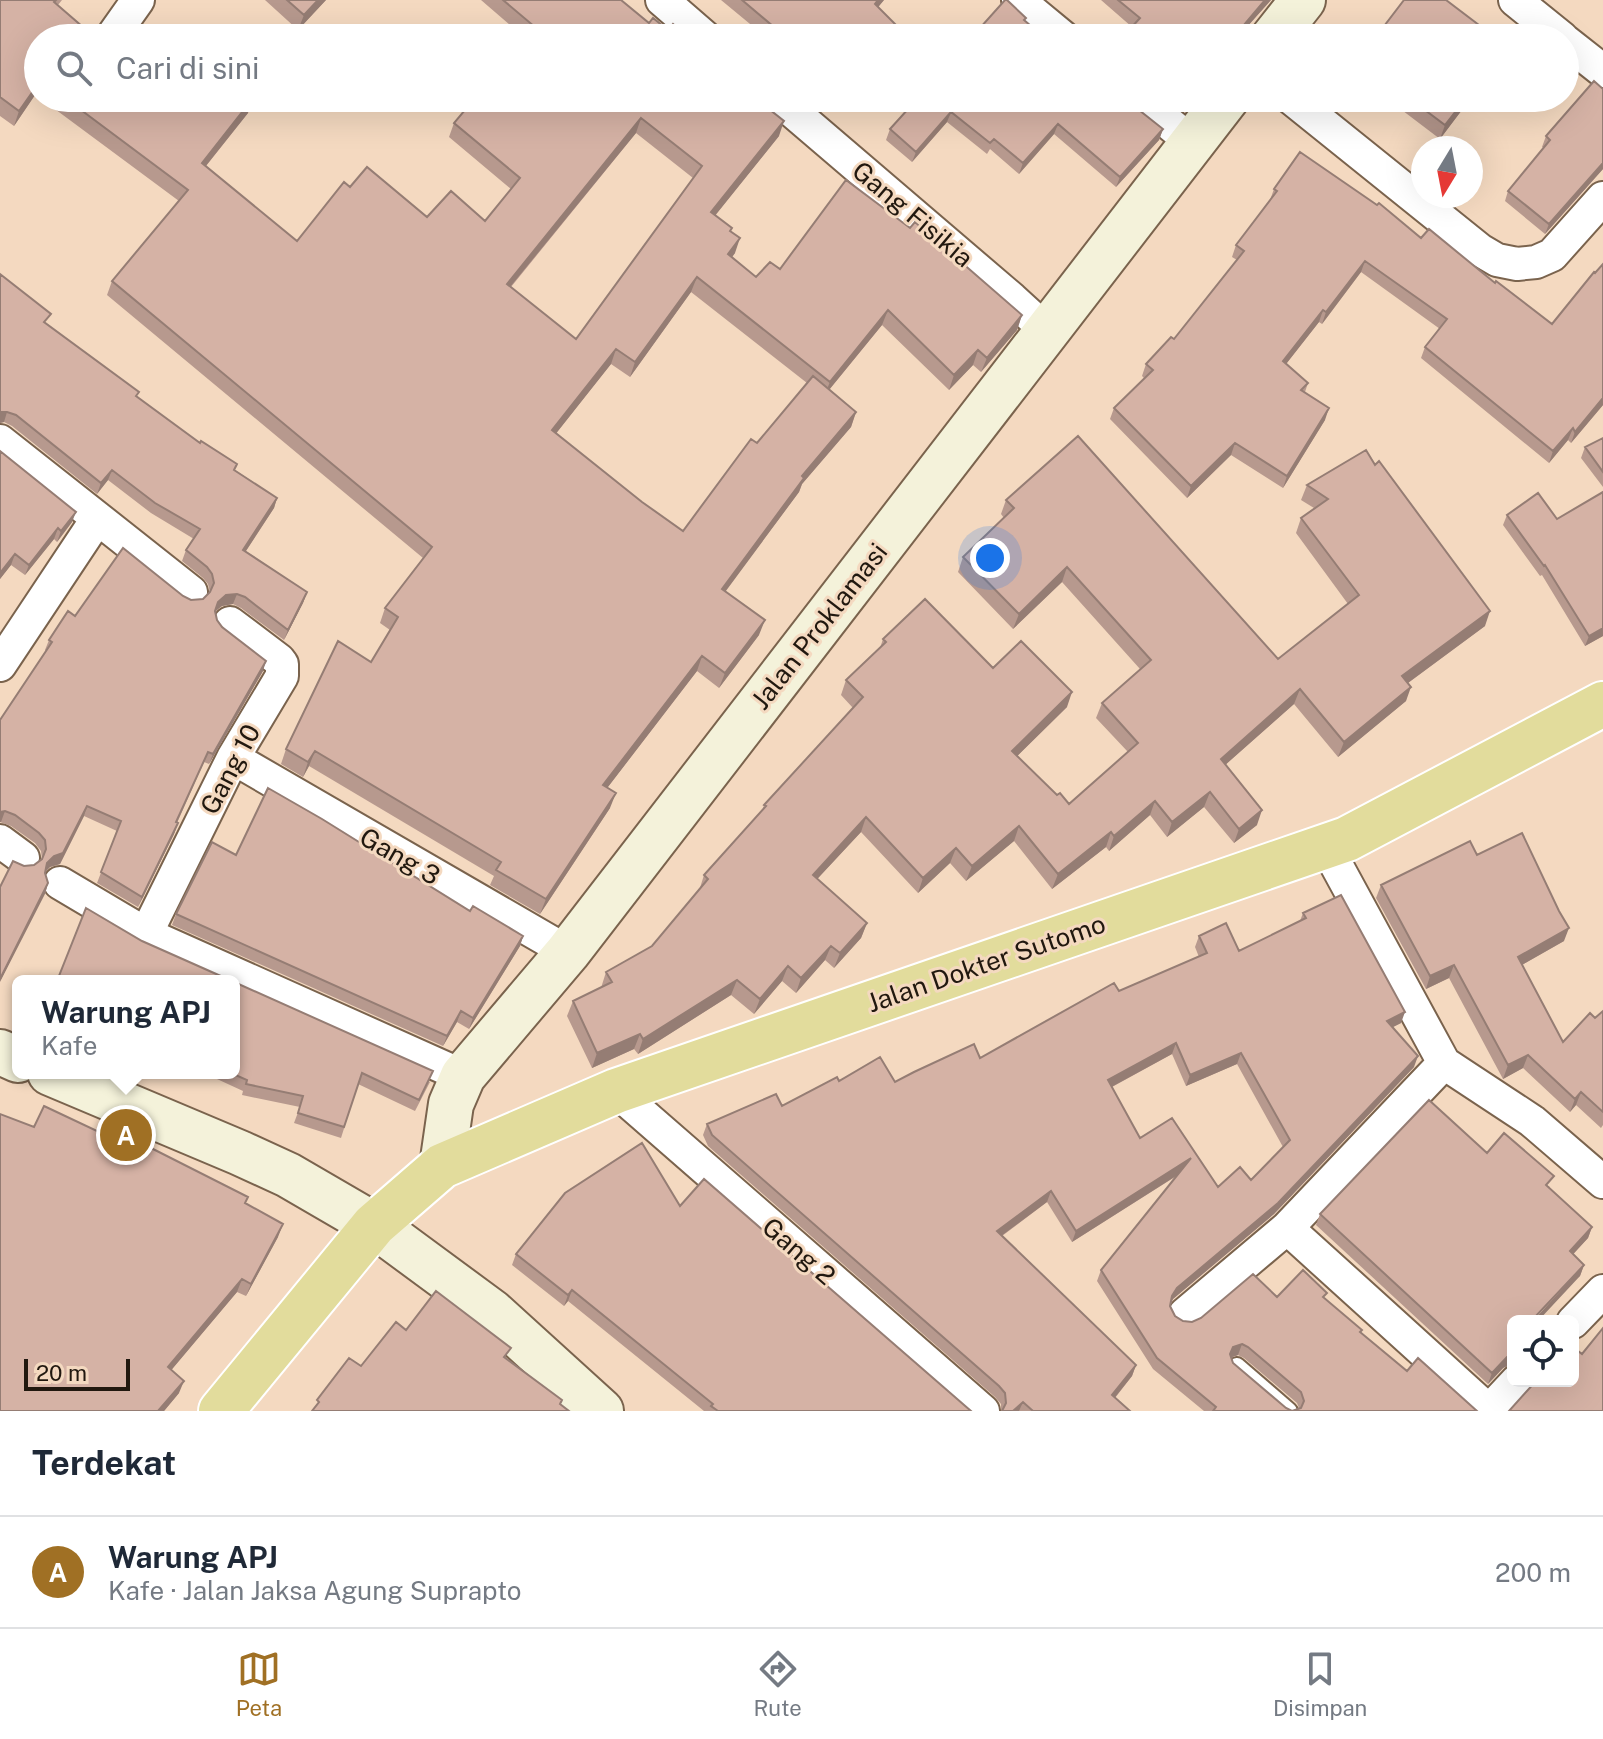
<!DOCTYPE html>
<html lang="id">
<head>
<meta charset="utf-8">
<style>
  :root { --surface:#fff; --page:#f2f2f3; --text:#1f2937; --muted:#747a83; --line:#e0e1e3; --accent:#a07024 }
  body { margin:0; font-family:"Public Sans",sans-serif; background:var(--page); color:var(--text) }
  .controls { position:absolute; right:24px; bottom:24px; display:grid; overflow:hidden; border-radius:12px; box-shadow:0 8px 32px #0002 }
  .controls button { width:72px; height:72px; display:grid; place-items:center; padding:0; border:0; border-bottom:2px solid var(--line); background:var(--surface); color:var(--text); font:40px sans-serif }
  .compass { position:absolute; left:1411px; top:136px; width:72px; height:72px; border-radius:50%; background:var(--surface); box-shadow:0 8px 32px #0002; rotate:190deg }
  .scale { position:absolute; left:24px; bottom:20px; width:106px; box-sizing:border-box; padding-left:8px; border:4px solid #21180f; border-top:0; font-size:22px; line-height:28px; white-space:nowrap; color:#21180f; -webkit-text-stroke:6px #f4d9c0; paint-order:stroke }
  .you { position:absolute; left:990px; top:558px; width:28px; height:28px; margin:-20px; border:6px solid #fff; border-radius:50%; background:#1a73e8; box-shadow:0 0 0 12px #1a73e833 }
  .badge { display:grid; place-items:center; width:52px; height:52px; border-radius:50%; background:var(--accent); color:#fff; font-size:26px; font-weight:700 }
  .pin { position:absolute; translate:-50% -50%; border:4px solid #fff; box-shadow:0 2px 8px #0006 }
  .popup { position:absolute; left:12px; top:975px; width:228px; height:104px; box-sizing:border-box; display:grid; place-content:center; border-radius:12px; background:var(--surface); filter:drop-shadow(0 2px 6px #0005); font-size:26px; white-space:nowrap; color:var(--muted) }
  .popup b { font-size:30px; color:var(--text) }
  .popup::after { content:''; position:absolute; left:50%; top:100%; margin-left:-16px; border:16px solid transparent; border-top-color:var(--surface) }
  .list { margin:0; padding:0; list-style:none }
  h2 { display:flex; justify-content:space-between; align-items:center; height:104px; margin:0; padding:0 32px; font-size:34px }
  h2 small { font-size:26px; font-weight:400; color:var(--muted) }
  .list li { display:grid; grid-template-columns:52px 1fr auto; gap:24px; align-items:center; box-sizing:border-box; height:112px; padding:0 32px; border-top:2px solid var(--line) }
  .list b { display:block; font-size:30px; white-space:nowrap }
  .list p { margin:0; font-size:26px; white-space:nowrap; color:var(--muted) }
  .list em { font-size:26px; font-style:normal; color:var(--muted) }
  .icon { flex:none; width:44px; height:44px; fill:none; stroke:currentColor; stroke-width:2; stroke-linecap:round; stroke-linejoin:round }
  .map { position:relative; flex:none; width:1603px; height:1411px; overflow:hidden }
  .search { position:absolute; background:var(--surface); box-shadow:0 8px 32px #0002; left:24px; right:24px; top:24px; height:88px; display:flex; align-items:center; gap:20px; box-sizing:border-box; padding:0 28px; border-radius:44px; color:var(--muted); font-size:30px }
  .sheet { height:216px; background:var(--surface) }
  nav { display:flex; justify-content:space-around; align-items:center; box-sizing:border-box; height:112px; border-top:2px solid var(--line); background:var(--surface); font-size:22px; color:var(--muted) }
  nav a { display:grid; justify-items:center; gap:4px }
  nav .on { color:var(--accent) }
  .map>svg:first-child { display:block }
</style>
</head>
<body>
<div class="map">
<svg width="1603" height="1411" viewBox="0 0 1603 1411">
  <rect width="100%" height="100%" fill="#f4d9c0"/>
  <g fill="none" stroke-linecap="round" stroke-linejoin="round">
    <!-- service casing -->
    <g stroke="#7a634d" stroke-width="20">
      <path id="service" d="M1237,1366L1289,1411"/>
    </g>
    <!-- minor casing -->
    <g stroke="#7a634d" stroke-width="36">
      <path id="minor" d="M662,0L706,38
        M1018,0L1064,38
        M1515,0L1562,38
        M114,34L138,0
        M1565,41L1603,71
        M777,98L1012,299L1047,331
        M1138,98L1193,143
        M1291,98L1480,250L1497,260L1517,264L1536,262L1552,255L1603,198
        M0,441L191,592
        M0,665L97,519
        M233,758L568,952
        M0,841L23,858
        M1326,846L1444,1063
        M60,883L146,934L463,1076
        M146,934L233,758L282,676V664L279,660L230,623
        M616,1091L983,1411
        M1287,1228L1489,1411
        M1185,1314L1287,1228L1444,1063L1532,1121L1603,1182
        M1573,1322L1603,1291
        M1489,1411L1517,1381"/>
    </g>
    <!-- secondary casing -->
    <g stroke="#7a634d" stroke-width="48">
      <path id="secondary" d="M1273,38L1303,0
        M0,1052L18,1060
        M50,1073L240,1153L288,1175L374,1225L492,1312L601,1411
        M442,1166L451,1104L463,1076L568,952L1227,98"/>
    </g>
    <!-- trunk casing -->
    <g stroke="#fff" stroke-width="48">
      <path id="trunk" d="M221,1411L374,1225L442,1166L616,1091L1347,839L1603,704"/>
    </g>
    <!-- service -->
    <use href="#service" stroke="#fff" stroke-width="16"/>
    <!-- minor -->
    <use href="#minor" stroke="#fff" stroke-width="32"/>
    <!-- secondary -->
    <use href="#secondary" stroke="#f4f2da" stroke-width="44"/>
    <!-- trunk -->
    <use href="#trunk" stroke="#e2dc9c" stroke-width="44"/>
  </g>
  <!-- wall -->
  <path fill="#b7998e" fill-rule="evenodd" d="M0,0H62L58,5L84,28L82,35L38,38V96L35,95L14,126L0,116Z
    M265,0H326L298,30Z
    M481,0H621L649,23L668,30L525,38Z
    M721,0H884L878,7L907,36V38H767Z
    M1101,0H1271L1237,38H1127L1132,27Z
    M1603,89V169L1545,234L1505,201L1508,191L1544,148L1542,147L1546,136Z
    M40,98H166L181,109L248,113L206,166L297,241L350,187L427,217L485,221L511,189L449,137L454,123L475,98L779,136L715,215L732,228L731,231L735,253L732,257L756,277L780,269L1022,315L1017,330L981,372L973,365L949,390L882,325L829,390L856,412L851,427L802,484L799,492L725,591L759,635L719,688L697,671L607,788L610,808L540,914L490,885L494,876L309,766L303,777L281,764L286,749L371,662L390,630L380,623L385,608L423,558L107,295L112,281L179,201ZM636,133L693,178L576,339L511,287ZM691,292L807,383L683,531L642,502L556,433L611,364L630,377Z
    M839,98H854L847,105Z
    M918,98L1129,102L1163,129L1159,140L1116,187L1054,134L1019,174L990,149L987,154L947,122L912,162L886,140L890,129Z
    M1168,98H1194L1184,111Z
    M1386,98H1471L1440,139Z
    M1274,189L1421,238L1495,283L1552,324L1603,264V405L1571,443L1568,440L1549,463L1421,358L1425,347L1440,329L1361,272L1322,324L1319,322L1286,364L1308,383L1305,392L1325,420L1283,488L1231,455L1187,498L1110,419L1114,408L1144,378L1142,376L1146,364L1174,339L1237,260L1232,257L1236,245L1270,200Z
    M47,324L137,398L235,470L277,498L274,508L246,551L307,592L303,603L284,640L241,608L233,604L222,606L215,612L217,620L263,671L209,764L204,762L177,823H178L174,834L138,907L97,883L117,831L84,816L60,864L50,867L45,872L48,883L45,894L24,866L34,865L42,859L41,851L35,843L11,826L0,822V720L46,651L45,650L49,640L75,616L183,596L191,600L203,599L210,593L208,584L203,578L182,561L186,550L194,539L151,513L108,480L97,494L12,426L4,422L0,423Z
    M1603,438V487L1581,458L1585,447Z
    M1366,450L1485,626L1408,683L1406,701L1338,757L1294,704L1225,765L1257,825L1234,843L1204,807L1167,837L1150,815L1109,851L1106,847L1052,889L1014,841L966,881L950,863L918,893L861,832L817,879L867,923L861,938L834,968L825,960L796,993L782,981L754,1014L731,995L638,1054L634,1049L592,1068L567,1016L573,1001L601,988L606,972L652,946L699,891L704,875L763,809L764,805L853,708L841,695L846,680L880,648L883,639L993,668L1067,707L1017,756L1057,795L1069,804L1128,752L1096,718L1102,703L1140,669L1062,582L1013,629L958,572L963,557L1004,518L1001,514L1006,500L1278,659L1348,604L1296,533L1301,518L1314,508L1301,500L1307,485Z
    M0,451L72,522L57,542L54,539L25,575L11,565L0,579Z
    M1603,492V636L1585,646L1542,575L1540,576L1503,525L1507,515L1557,519Z
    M236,855L470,911L523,936L520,946L469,1029L457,1022L443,1046L172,925L176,914Z
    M1477,855L1564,941L1522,965L1563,1042L1595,1018L1603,1011V1125L1601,1128L1576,1105L1570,1112L1523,1068L1503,1079L1449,978L1426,989L1376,898L1381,885Z
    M1303,913L1401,1023L1393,1027L1414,1067L1274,1214L1173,1299L1170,1306L1175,1316L1183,1321L1192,1322L1277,1297L1325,1298L1361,1333L1407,1371L1477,1411H1204L1153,1369L1097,1281L1101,1270L1178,1175L1072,1242L1047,1202L1002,1236L1136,1365L1132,1376L1115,1398L1130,1411H1001V1404L995,1397L708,1146L703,1135L707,1124L782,1106L839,1081L895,1082L980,1058L1119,991L1199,957L1195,947L1199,936L1239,951L1300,921ZM1172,1054L1186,1086L1237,1064L1283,1147L1251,1180L1218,1187L1140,1138L1112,1087ZM1238,1355L1244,1358L1297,1403L1299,1408L1292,1411L1286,1408L1233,1363L1231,1358Z
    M234,982L430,1082L415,1111L358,1084L341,1138L294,1123L300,1107L242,1095L243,1091L204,1073H234Z
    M34,1127L118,1141L248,1197L245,1203L278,1237L246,1296L237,1292L171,1370L179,1393L164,1411H0Z
    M1487,1153L1550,1187L1549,1188L1592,1227L1588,1238L1573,1254L1584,1265L1580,1276L1513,1321V1363L1503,1368L1488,1384L1316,1225L1320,1214Z
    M680,1206L971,1411H704L568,1301L564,1306L512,1265L516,1254Z"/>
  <!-- shaded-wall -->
  <path fill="#957d74" d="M318,0H326L298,30L304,15Z
    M878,0H884L870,17L875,4Z
    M1265,0H1271L1237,38H1232Z
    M38,84L35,95L14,126L19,111Z
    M253,98L248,113L197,177L202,163Z
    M1189,98H1194L1184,111L1188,100Z
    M1466,98H1471L1440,139L1445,125Z
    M951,112L947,122L912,162L916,152Z
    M641,118L636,133L501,298L507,284Z
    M784,121L779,136L706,227L711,212Z
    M1058,124L1054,134L1019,174L1023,163Z
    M1163,129L1159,140L1116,187L1120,177Z
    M1603,163V169L1545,234L1549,224Z
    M740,238L735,253L723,269L728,254Z
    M1365,261L1361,272L1322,324L1326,312Z
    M697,277L691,292L630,377L635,362Z
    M888,310L882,325L824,396L830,382Z
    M1323,310L1319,322L1279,373L1283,361Z
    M1022,315L1017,330L981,372L987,358Z
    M616,349L611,364L547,445L552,430Z
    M978,350L973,365L949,390L954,375Z
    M1603,398V405L1571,443L1575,432Z
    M1329,408L1325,420L1283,488L1287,476Z
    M0,412H7L4,422L0,423Z
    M856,412L851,427L802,484L799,492L717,603L722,589L802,476Z
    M1573,428L1568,440L1549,463L1553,451Z
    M1235,443L1231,455L1187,498L1191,486Z
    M112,470L108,480L97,494L101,483Z
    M277,498L274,508L240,560L243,550Z
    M76,512L72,522L57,542L61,531Z
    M58,528L54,539L25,575L29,565Z
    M15,554L11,565L0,579V573Z
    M1067,567L1062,582L1013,629L1019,614Z
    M307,592L303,603L284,640L288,630Z
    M237,594L233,604L222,606L214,612L218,602L226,595Z
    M1490,611L1485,626L1397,691L1402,676Z
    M765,620L759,635L719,688L725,673Z
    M1603,628V636L1585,646L1589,636Z
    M702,656L697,671L598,800L603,785Z
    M266,661L263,671L209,764L213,754Z
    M1411,687L1406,701L1338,757L1344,742Z
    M1300,689L1294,704L1215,774L1221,759Z
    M1072,692L1067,707L1007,766L1012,751Z
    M315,751L309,766L303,777L308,762Z
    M1210,792L1204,807L1167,837L1172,822Z
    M616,793L610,808L540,914L546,899Z
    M1155,801L1150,815L1109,851L1114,836Z
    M87,806L84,816L60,864L50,867L43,874L47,863Z
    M1262,810L1257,825L1234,843L1239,829Z
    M5,811L1,822H0V812Z
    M866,817L861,832L807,890L813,875Z
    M178,823L174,834L138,907L142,897Z
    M1019,826L1014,841L966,881L972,866Z
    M1111,832L1106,847L1052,889L1058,874Z
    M956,848L950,863L918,893L923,878Z
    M48,883L45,894L0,982V979Z
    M867,923L861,938L834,968L840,953Z
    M1569,928L1564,941L1513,970L1518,957Z
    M523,936L520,946L469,1029L473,1018Z
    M831,946L825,960L796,993L801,978Z
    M1454,965L1449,978L1426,989L1430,976Z
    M788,966L782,981L754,1014L760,999Z
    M737,980L731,995L638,1054L643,1039Z
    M461,1011L457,1022L443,1046L447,1036Z
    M1405,1012L1401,1023L1383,1032L1387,1021Z
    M640,1034L634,1049L592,1068L597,1053Z
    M1176,1043L1172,1054L1104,1091L1108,1080Z
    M1241,1053L1237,1064L1186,1086L1190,1075Z
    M1528,1055L1523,1068L1503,1079L1508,1065Z
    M1418,1056L1414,1067L1274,1214L1173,1299L1168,1307L1172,1296L1177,1288Z
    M1581,1092L1576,1105L1570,1112L1575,1099Z
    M1191,1158L1187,1169L1072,1242L1076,1231Z
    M1051,1191L1047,1202L993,1242L997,1231Z
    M283,1224L278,1237L246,1296L251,1284Z
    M1592,1227L1588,1238L1566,1262L1570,1251Z
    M1584,1265L1580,1276L1538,1321H1533Z
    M242,1279L237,1292L163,1380L168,1367Z
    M572,1290L568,1301L564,1306L568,1295Z
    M1242,1344L1238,1355L1229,1358L1226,1365L1233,1347Z
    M1513,1353V1363L1503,1368L1488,1384L1492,1373L1507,1357Z
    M1136,1365L1132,1376L1108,1406L1112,1395Z
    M184,1381L179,1393L164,1411H158Z
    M1023,1402L1019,1411H1013Z"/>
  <!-- building -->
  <path fill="#d5b2a5" stroke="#957d74" stroke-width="2" fill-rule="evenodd" d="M0,0H56L54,2L84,28L80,33L86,38H38V84L19,111L0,97Z
    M287,0H318L304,15Z
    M503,0H621L649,23L653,18L668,30L673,24L689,38H525L535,27Z
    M742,0H878L875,4L907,36L905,38H787Z
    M1005,0H1007L1026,18L1024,20L1045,38H971Z
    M1118,0H1265L1233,38H1141L1130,29L1140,18Z
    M1404,0H1446L1496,38H1375Z
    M1594,81L1603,89V163L1549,224L1508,191L1550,140L1546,136Z
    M65,98H166L181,109L190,98H253L202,163L297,241L344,182L350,187L367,167L427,217L451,191L485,221L520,178L454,123L475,98H755L784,121L711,212L732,228L730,231L740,238L728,254L756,277L770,262L780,269L846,180L910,228L915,222L1022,315L987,358L978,350L954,375L888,310L830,382L697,277L635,362L616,349L552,430L642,502L683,531L751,439L757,443L813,376L856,412L802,476L804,478L722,589L765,620L725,673L702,656L603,785L616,793L546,899L496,870L501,862L315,751L308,762L286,749L338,641L371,662L398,617L385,608L432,547L112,281L188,190ZM641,118L702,166L576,339L507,284Z
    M918,98H1127L1129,102L1163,129L1120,177L1058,124L1023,163L994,139L990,143L951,112L916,152L890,129Z
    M1409,98H1466L1445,125Z
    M1300,152L1377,205L1379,203L1421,238L1429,229L1495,283L1496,281L1552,324L1594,272L1595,273L1603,264V398L1575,432L1573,428L1553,451L1425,347L1447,319L1365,261L1326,312L1323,310L1283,361L1308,383L1301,390L1329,408L1287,476L1235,443L1191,486L1114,408L1153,370L1146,364L1171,337L1174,339L1244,251L1236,245L1277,191L1274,189Z
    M0,274L51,314L44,322L139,392L136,396L200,443L201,441L237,464L234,470L277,498L243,550L307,592L288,630L245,597L237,594L226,595L218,602L215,611L217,620L222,627L266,661L213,754L208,752L176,822L178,823L142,897L101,872L121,821L87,806L63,853L54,856L47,863L45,873L48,883L0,979V887L13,861L24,866L34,865L42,859L46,849L45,840L39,833L15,815L5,811L0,812V720L52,642L49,640L68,611L75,616L123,548L183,596L191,600L203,599L210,592L214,583L212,574L207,567L186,550L200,529L155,503L112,470L101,483L16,415L7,412H0Z
    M1078,436L1278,659L1359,595L1301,518L1328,499L1307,485L1366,450L1375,465L1379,461L1490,611L1402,676L1411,687L1344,742L1300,689L1221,759L1262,810L1239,829L1210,792L1172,822L1155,801L1114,836L1111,832L1058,874L1019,826L972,866L956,848L923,878L866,817L813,875L867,923L840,953L831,946L801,978L788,966L760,999L737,980L643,1039L640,1034L597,1053L573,1001L612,982L606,972L652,946L708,879L704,875L766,806L764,805L863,697L846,680L886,642L883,639L925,599L993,668L1021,641L1072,692L1012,751L1057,795L1060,793L1069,804L1138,743L1102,703L1151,660L1067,567L1019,614L963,557L1014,508L1006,500Z
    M1603,438V472L1585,447Z
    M0,451L76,512L61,531L58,528L29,565L15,554L0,573Z
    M1603,492V628L1589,636L1545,565L1544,566L1507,515L1538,493L1557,519Z
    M268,788L322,819L470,911L473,906L523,936L473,1018L461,1011L447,1036L176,914L212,842L236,855Z
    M1522,833L1559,911L1569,928L1518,957L1563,1042L1590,1013L1595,1018L1603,1011V1112L1581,1092L1575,1099L1528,1055L1508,1065L1454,965L1430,976L1381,885L1470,841L1477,855Z
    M1341,895L1405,1012L1387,1021L1418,1056L1278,1203L1177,1288L1172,1296L1170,1306L1175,1316L1183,1321L1192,1322L1201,1318L1253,1274L1277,1297L1303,1270L1327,1293L1323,1297L1362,1330L1360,1332L1407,1371L1418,1358L1477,1411H1213L1216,1407L1157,1358L1101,1270L1191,1158L1076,1231L1051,1191L997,1231L1136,1365L1112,1395L1130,1411H1033L1023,1402L1013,1411H1002L1006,1403L1005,1393L999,1386L712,1135L707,1124L776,1094L782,1106L837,1077L839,1081L880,1057L895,1082L914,1072L974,1044L980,1058L1114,983L1119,991L1207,953L1199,936L1226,923L1239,951L1306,918L1303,913ZM1176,1043L1190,1075L1241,1053L1290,1140L1251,1180L1240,1167L1218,1187L1172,1118L1140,1138L1108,1080ZM1242,1344L1248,1347L1301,1392L1304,1401L1301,1408L1292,1411L1286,1408L1233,1363L1230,1354L1233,1347Z
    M86,908L142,941L232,981H57Z
    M234,982L433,1071L419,1100L362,1073L344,1127L298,1113L303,1096L246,1084L247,1080L231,1073H234Z
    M1429,1100L1487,1153L1504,1133L1554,1176L1546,1185L1592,1227L1570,1251L1584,1265L1533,1319L1536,1321H1513V1353L1507,1357L1492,1373L1320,1214Z
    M44,1106L118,1141L122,1134L155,1150L248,1197L245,1203L283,1224L251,1284L242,1279L168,1367L184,1381L158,1411H0V1114L34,1127Z
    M642,1143L680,1206L704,1179L971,1411H718L711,1406L713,1404L572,1290L568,1295L516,1254L565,1193Z
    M436,1291L511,1348L504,1357L562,1400L560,1404L569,1411H312L319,1402L317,1400L349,1358L361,1366L396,1322L406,1330Z
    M1603,1328V1411H1509L1536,1381H1573V1347L1582,1354Z"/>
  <g text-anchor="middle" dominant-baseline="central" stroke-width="6" stroke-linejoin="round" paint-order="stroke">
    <!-- street labels -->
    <g font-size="26" fill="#21180f" stroke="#f4d9c0">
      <text transform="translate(913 214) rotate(40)">Gang Fisikia</text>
      <text transform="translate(819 626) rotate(-52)">Jalan Proklamasi</text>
      <text transform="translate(230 769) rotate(-62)">Gang 10</text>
      <text transform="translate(400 856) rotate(30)">Gang 3</text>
      <text transform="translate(986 963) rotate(-19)">Jalan Dokter Sutomo</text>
      <text transform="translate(799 1251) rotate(41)">Gang 2</text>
    </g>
  </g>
</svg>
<div class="controls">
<button><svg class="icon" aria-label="locate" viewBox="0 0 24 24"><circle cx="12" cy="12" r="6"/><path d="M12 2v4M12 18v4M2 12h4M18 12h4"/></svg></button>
</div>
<svg class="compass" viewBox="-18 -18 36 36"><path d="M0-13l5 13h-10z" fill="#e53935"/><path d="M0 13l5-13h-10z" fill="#747a83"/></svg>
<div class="scale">20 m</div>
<div class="you"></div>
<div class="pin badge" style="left:126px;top:1135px">A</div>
<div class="popup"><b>Warung APJ</b>Kafe</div>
<div class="search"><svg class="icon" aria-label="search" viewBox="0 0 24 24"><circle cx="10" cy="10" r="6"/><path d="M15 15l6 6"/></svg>Cari di sini</div>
</div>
<section class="sheet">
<h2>Terdekat<small></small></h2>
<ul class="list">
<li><span class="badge">A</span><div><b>Warung APJ</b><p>Kafe · Jalan Jaksa Agung Suprapto</p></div><em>200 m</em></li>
</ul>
</section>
<nav>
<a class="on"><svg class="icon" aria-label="map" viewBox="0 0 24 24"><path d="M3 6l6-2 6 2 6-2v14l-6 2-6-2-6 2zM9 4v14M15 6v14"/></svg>Peta</a>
<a><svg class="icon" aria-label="directions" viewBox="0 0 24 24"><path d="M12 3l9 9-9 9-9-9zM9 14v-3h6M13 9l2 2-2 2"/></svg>Rute</a>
<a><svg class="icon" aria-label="saved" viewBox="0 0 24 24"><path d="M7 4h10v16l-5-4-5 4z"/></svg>Disimpan</a>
</nav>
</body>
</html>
